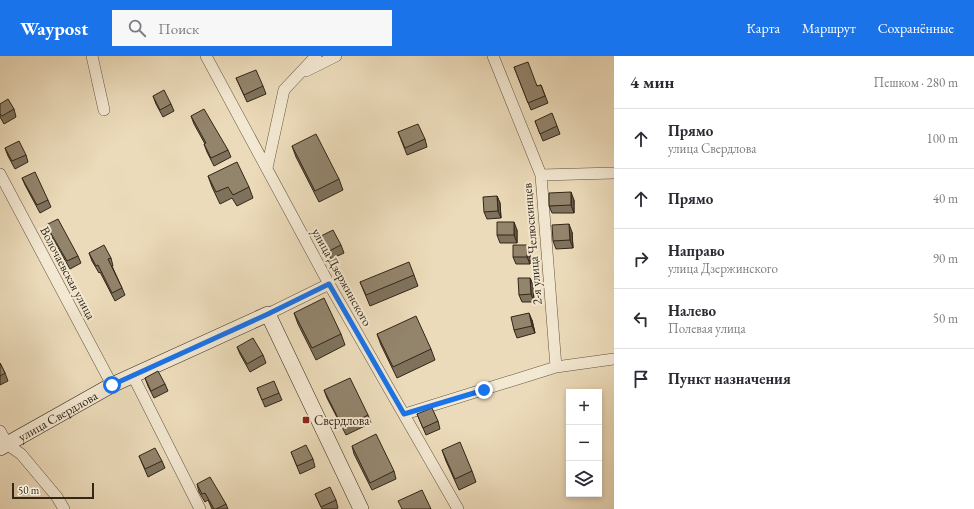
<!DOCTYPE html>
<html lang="ru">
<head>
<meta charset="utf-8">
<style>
  :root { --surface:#fff; --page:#f7f7f7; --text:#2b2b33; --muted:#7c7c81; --line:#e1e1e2; --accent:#1a73e8 }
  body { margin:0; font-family:"EB Garamond",serif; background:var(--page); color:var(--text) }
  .controls { position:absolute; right:12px; bottom:12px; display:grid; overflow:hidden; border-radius:0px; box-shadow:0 2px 6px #0003 }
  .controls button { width:36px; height:36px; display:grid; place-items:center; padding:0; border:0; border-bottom:1px solid var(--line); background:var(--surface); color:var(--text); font:20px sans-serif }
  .scale { position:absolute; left:12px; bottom:10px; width:82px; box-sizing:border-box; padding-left:4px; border:2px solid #322617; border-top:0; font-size:11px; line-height:14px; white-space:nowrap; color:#322617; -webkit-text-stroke:3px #f3e8d2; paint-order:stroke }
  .stop { position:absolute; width:12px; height:12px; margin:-9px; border:3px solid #1a73e8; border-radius:50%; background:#fff }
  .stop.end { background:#1a73e8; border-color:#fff; box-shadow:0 1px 4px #0008 }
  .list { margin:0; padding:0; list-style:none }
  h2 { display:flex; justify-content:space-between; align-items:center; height:52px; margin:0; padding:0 16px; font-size:17px }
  h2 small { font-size:13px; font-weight:400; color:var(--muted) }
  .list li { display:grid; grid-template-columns:26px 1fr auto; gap:12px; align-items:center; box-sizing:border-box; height:60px; padding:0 16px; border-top:1px solid var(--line) }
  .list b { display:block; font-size:15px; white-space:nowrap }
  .list p { margin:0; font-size:13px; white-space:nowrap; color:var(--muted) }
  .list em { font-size:13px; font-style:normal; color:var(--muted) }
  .icon { flex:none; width:22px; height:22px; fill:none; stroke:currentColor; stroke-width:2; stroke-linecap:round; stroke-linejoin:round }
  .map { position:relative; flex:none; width:614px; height:453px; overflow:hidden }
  header { display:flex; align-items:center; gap:24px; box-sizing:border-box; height:56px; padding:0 20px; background:var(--accent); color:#fff }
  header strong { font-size:19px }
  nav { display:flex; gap:22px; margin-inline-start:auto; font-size:14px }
  .search { width:280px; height:36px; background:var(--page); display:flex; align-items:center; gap:10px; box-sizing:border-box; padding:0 14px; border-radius:0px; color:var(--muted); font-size:15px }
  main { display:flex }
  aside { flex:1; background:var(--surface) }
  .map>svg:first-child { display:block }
</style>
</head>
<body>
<header>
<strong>Waypost</strong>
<div class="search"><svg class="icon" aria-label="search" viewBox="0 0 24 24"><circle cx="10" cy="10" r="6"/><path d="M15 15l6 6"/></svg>Поиск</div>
<nav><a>Карта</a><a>Маршрут</a><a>Сохранённые</a></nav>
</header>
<main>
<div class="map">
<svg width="614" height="453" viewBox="0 0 614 453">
  <rect width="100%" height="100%" fill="#ecdbba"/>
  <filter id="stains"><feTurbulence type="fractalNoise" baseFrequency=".005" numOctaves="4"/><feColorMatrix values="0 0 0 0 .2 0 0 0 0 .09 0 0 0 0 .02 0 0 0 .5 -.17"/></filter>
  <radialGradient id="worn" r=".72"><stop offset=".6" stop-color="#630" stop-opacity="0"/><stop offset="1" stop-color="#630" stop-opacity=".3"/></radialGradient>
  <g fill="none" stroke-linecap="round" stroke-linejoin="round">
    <!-- street casing -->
    <g stroke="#605340" stroke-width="12">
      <path id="street" d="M92,0L104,54
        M206,0L329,228L458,453
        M493,0L541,119L556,311
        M306,15L336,0
        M267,112L284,34L316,0
        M0,118L112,329
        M541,119L614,117
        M268,258L329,228
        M133,320L200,453
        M405,358L556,311L614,303
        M0,375L8,389L21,398L57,441L64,453"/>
    </g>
    <!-- secondary casing -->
    <g stroke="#322617" stroke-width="16">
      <g id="secondary">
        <path id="s1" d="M0,392L112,329L268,258L361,453"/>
      </g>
    </g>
    <!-- street -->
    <use href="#street" stroke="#f3e8d2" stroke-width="11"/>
    <!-- secondary -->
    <use href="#secondary" stroke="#f3e8d2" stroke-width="15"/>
  </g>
  <!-- wall -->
  <path fill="#7e725d" stroke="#322617" d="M514,11L537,30L541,29L548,47L531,54Z
    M236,22L263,30L266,38L247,46Z
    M153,40L171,48L174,55L163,61L156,48Z
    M0,48L14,53L16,61L4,68L0,61Z
    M191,60L228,94L231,101L214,110L207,96L204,88H205L194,68Z
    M535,65L557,70L560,78L543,85Z
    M398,76L425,83L427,91L407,99Z
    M292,90L339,123L343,134L319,146L296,101Z
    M5,92L26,99L28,106L15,113L8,100Z
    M208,120L249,131L253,142L237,150L232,142L220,148L212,131Z
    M22,122L48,144L51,151L40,157L25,129Z
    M497,140L500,147L501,162L487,163L484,156Z
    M574,144V157H552L549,150Z
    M46,169L78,200L81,207L70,213L49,176Z
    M517,174V187H500L497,179Z
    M572,176L573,192L556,193L553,185Z
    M321,180L341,189L344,197L331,203L324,188Z
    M527,189L530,197V208H516L513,201Z
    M89,197L111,202L113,210H112L122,232L125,239L115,245L100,216L99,217L92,205Z
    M414,219L418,230L370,250L360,226Z
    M530,222L533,229L534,246H522L519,239Z
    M294,257L341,278L345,289L316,304L298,268Z
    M532,264L535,277L517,282L514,274Z
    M377,278L431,293L435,304L397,322L381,289Z
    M237,291L263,299L266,307L250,316L240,298Z
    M0,307L5,317L8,325L0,329Z
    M145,322L165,328L168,335L154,342L148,330Z
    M257,332L279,337L282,344L265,351Z
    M324,334L368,359L371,367L346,379L327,342Z
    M417,358L438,365L440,373L426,379Z
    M352,390L394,415L396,423L372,434L354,398Z
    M442,394L472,415L476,426L459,434L446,405Z
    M291,396L313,403L315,411L300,418Z
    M139,400L162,405L165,412L148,421Z
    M197,428L226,448L228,453H212L208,444L205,446L199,436Z
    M315,438L336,444L338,452L336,453H322Z"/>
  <!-- shaded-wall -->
  <path fill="#675c4c" stroke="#322617" d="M571,136L574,144V157L571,149Z
    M497,140L500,147L501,162L498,155Z
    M514,166L517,174V187L514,179Z
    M569,168L572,176L573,192L570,184Z
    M527,189L530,197V208L527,201Z
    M530,222L533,229L534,246L531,238Z
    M529,257L532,264L535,277L532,270Z"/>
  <!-- building -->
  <path fill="#93846c" stroke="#322617" d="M528,6L537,30L541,29L545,40L528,47L514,11Z
    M256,14L263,30L244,39L236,22Z
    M164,34L171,48L160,54L153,40Z
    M8,43L14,53L2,60L0,58V48Z
    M204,53L228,94L211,102L204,88L206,87L191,60Z
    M552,57L557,70L540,78L535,65Z
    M418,68L425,83L405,92L398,76Z
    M316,78L339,123L315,135L292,90Z
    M19,85L26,99L12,105L5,92Z
    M237,106L249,131L233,139L228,131L216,136L208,120Z
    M35,116L48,144L37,149L22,122Z
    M571,136V149L549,150V137Z
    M497,140L498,155L484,156L483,141Z
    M58,163L78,200L67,205L46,169Z
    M497,166H514V179H497Z
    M569,168L570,184L553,185L552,169Z
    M333,174L341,189L329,195L321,180Z
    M104,189L111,202L108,203L122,232L112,237L98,209L96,210L89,197Z
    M513,189H527V201H513Z
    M409,206L414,219L366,239L360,226Z
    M518,222H530L531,238L519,239Z
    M324,242L341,278L312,292L294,257Z
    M529,257L532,270L514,274L511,261Z
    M416,260L431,293L393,311L377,278Z
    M253,282L263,299L247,308L237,291Z
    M0,307L5,317L0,320Z
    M158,315L165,328L151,335L145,322Z
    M350,322L368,359L343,372L324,334Z
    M274,325L279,337L262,344L257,332Z
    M432,352L438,365L423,372L417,358Z
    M376,378L394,415L370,427L352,390Z
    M460,386L472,415L455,423L442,394Z
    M306,389L313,403L297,410L291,396Z
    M155,392L162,405L145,413L139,400Z
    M210,421L226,448L216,453H214L205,437L202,438L197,428Z
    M330,431L336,444L321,451L315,438Z
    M422,434L431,453H402L398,445Z"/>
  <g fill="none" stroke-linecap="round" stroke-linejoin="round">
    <!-- route -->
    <path stroke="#1a73e8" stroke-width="5" d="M112,329L268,258L329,228L404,358L484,334"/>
  </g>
  <!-- markers -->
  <rect fill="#8f2418" stroke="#f3e8d2" stroke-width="1.5" x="302" y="360" width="8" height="8" rx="2"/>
  <g text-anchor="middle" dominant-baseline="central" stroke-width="4" stroke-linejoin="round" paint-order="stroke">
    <!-- street labels -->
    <g font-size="13" fill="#322617" stroke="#f3e8d2">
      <text transform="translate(532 188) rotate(-95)">2-я улица Челюскинцев</text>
      <text transform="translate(68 217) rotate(62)">Волочаевская улица</text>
      <text transform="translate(342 221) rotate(61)">улица Дзержинского</text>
      <text stroke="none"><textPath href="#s1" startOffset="66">улица Свердлова</textPath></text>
    </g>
    <!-- poi labels -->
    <g font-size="13" fill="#322617" stroke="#f3e8d2" text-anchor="start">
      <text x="314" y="364">Свердлова</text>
    </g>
  </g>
  <rect width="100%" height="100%" filter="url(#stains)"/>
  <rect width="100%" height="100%" fill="url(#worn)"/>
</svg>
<div class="controls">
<button>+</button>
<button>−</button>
<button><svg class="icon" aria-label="layers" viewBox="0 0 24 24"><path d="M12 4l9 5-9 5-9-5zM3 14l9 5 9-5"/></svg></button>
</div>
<div class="scale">50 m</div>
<div class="stop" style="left:112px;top:329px"></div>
<div class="stop end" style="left:484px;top:334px"></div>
</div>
<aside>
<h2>4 мин<small>Пешком · 280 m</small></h2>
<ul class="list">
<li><svg class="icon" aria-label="ahead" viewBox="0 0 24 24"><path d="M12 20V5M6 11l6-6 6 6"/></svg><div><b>Прямо</b><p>улица Свердлова</p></div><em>100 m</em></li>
<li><svg class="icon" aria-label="ahead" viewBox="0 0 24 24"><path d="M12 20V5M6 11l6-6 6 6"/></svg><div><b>Прямо</b></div><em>40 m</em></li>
<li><svg class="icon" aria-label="right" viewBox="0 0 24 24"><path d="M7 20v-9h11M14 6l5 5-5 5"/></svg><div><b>Направо</b><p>улица Дзержинского</p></div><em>90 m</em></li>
<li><svg class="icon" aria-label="left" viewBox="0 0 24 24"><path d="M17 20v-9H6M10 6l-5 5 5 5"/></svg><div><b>Налево</b><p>Полевая улица</p></div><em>50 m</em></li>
<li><svg class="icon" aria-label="arrive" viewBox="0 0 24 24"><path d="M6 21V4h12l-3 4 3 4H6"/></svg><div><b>Пункт назначения</b></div></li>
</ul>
</aside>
</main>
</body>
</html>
